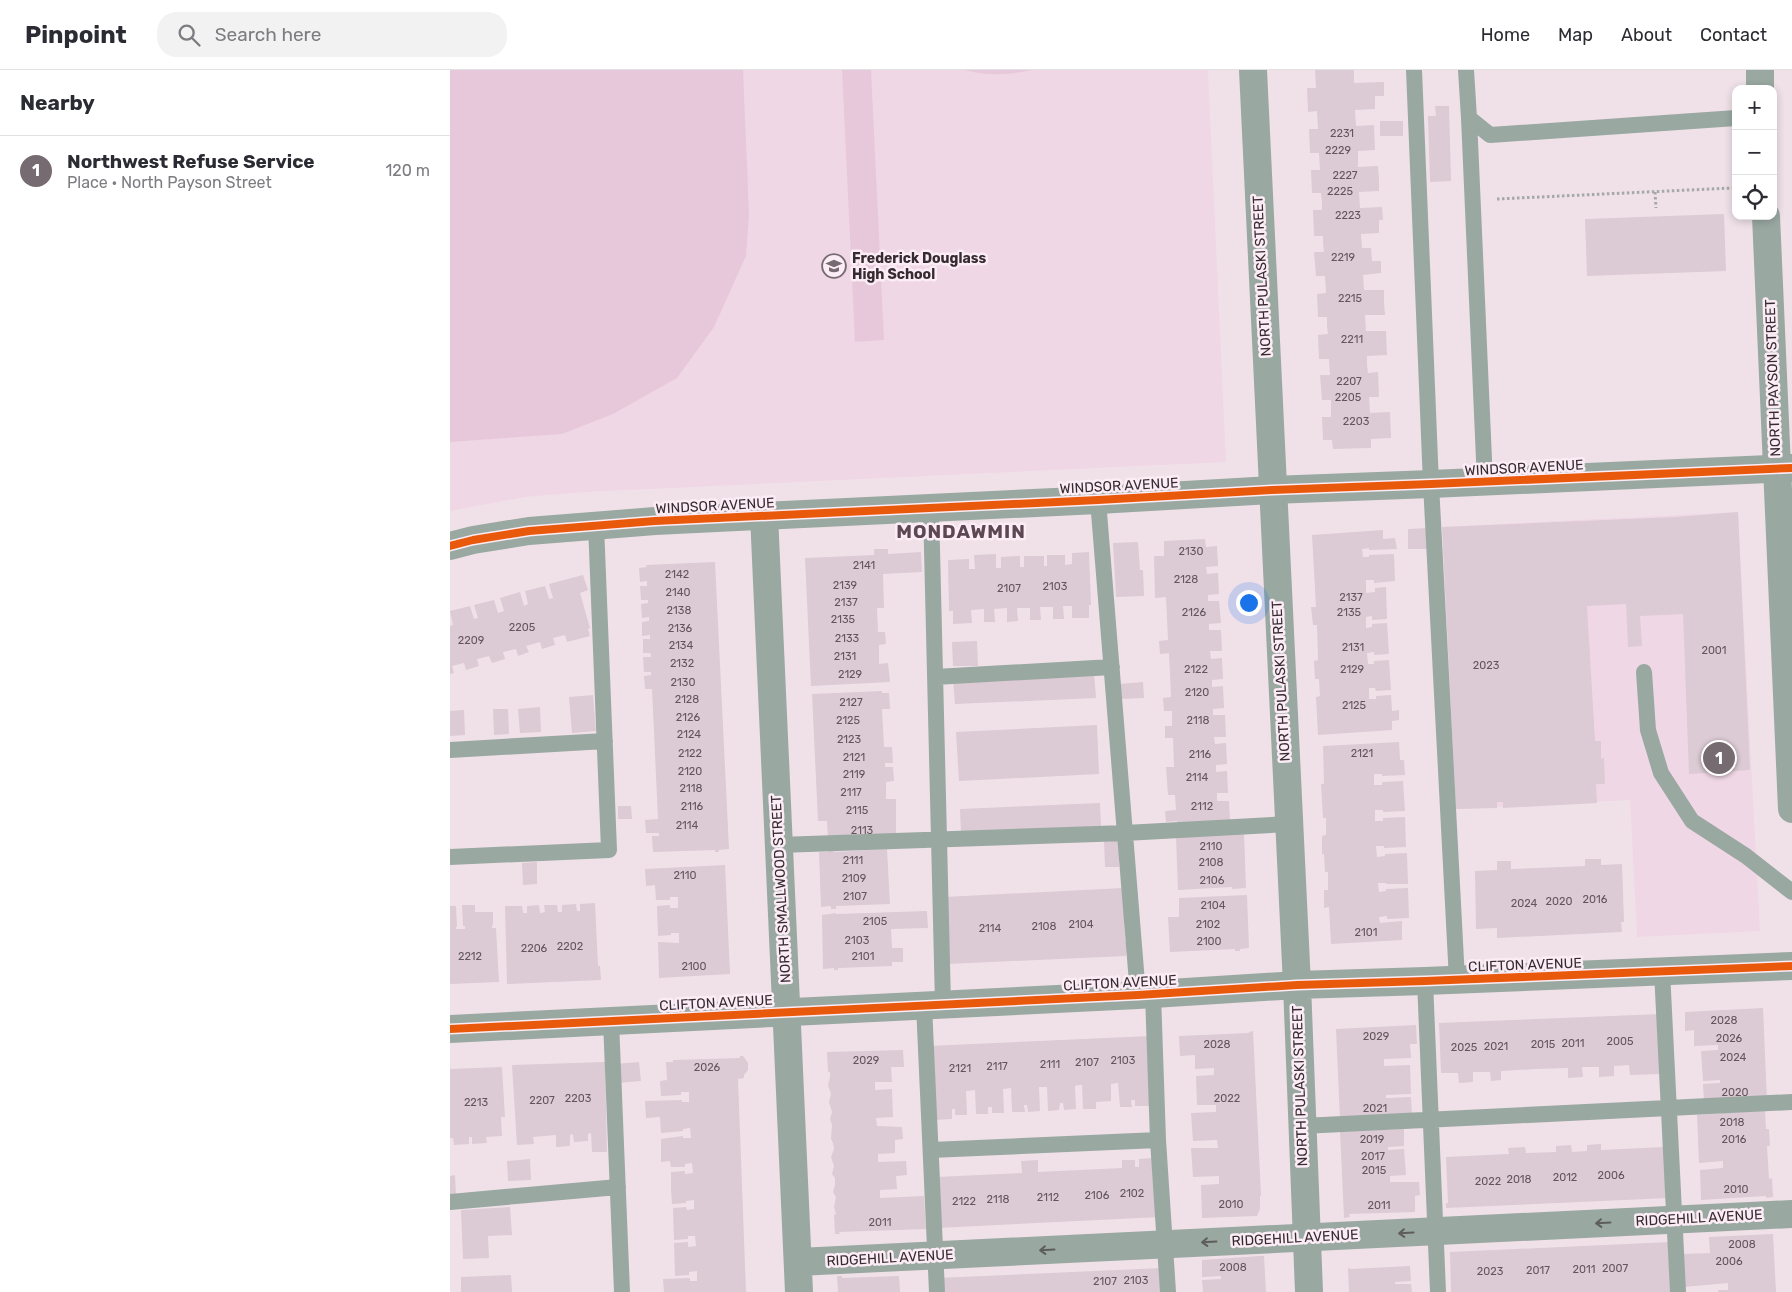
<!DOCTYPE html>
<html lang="en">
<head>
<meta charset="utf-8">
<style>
  :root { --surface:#fff; --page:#f2f2f3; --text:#2b2b33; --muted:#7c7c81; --line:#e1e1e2; --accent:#766b71 }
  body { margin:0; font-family:Rubik,sans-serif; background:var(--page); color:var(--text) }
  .controls { position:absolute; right:15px; top:15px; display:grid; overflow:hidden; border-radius:10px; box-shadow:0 2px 8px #0003 }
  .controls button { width:45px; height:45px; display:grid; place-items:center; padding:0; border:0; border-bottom:1px solid var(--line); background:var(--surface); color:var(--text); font:25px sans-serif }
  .you { position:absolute; left:798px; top:532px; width:18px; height:18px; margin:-12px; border:4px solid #fff; border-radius:50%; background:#1a73e8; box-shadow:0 0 0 8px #1a73e833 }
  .badge { display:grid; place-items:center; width:32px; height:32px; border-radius:50%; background:var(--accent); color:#fff; font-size:16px; font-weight:700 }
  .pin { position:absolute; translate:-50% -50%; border:2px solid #fff; box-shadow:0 1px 5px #0006 }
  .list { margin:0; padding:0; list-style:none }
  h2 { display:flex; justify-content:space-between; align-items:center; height:65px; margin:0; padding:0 20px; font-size:21px }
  h2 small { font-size:16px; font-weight:400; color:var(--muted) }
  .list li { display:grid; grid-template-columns:32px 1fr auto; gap:15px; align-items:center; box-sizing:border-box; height:70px; padding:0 20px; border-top:1px solid var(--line) }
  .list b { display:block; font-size:19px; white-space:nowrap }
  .list p { margin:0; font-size:16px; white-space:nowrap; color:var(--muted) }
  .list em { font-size:16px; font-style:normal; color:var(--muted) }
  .icon { flex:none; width:28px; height:28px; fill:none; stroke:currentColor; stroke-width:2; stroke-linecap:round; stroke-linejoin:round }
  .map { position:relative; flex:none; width:1342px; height:1222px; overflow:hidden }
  header { display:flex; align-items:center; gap:30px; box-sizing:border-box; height:70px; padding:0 25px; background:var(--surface); border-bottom:1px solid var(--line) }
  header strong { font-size:24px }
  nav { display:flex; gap:28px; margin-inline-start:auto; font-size:18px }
  .search { width:350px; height:45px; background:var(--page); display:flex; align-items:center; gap:12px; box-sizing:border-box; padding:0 18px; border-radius:20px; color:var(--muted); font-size:19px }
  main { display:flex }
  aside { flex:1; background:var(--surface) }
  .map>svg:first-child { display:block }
</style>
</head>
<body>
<header>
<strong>Pinpoint</strong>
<div class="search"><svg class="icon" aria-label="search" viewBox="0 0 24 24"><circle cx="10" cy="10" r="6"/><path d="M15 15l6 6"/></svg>Search here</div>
<nav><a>Home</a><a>Map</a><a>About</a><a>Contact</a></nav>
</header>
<main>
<aside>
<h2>Nearby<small></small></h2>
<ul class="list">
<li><span class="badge">1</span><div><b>Northwest Refuse Service</b><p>Place · North Payson Street</p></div><em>120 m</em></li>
</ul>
</aside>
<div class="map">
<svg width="1342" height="1222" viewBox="0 0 1342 1222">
  <rect width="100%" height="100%" fill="#f0e1e9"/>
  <!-- built -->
  <path fill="#f0d7e5" d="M0,0H758L776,392L136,422L75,427L0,441Z
    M1288,442L1310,861L1187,867L1180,730L1006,739L992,457Z"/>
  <!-- park -->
  <path fill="#e7c8da" d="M0,0H293L299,144L296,186L264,257L227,308L163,344L112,364L0,372Z
    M392,0H421L434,270L405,272Z
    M514,0H582C560,5 536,6 514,0Z"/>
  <!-- building -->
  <path fill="#dccad4" d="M865,0H904V13L934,12V26H925V39L905,40L906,56L924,55L925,80L908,81V97L928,96L929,109V121L909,122L910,138L932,137L933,150H929V163L911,164L912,178H921L922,191H931V203L913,205L914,220H934V232L935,245H915L916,261H936L937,285L917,286V295L918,303L928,302L929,327H919L920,343L940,342L941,368L921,369V378L883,379L882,370H873L872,347H881V330H872L870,305H880L879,289H869L868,265L878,264L877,256V247H868L867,224L876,223L875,206H866L864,182H874L873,173V166H864L863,140H872V132L871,123H862L861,100H870L869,83H860L859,59H868L867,41L858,42L857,18H866Z
    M985,36H999L1001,111L980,112L978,46H986Z
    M930,51H953V66H930Z
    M1274,144L1276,201L1137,206L1135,149Z
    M1288,442L1300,700L1239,704L1233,544L1190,546L1192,576L1178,577L1176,534L1137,536L1145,671H1151V689L1154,688L1155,714H1146L1147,733L1053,738V732H1047V738L1006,739L992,457L1226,447Z
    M979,458L980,479H958V459Z
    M933,460V469L945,468L947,479L919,480V478L912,479L913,487H919V485L944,484L945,511L924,513V510H916V523L925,522V518L936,517L937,549L922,550V546L916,547V558L922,557V554L937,553L939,584L924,585V582L917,583L918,594H924V591L939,590L941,620L926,621L925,618H919V629H926V626L941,625L942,641L949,640V650L942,651V660L868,665L866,627L870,626L869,609H865L864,591L868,590L867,555H863L861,537H866L862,465Z
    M755,469L756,477L767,476L768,496L756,497L757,504L768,503L769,524L758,525V531H769L771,553L759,554V560H771L772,581H760L761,589L772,588L773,609L762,610V617L773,616L774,638L763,639V645H775L776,667H764L765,674L776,673L777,694L766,695V702L777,701L778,723H767V731H779L780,750L727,753V751L716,752L715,741L726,740L725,725H718L716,697H724L723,668H715V656H722V641H714L713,628L721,627L719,583L710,584L709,571L718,570L716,527L705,528L704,486H714V471Z
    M688,472L690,500H693L694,526L666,527L663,473Z
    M424,479H438V484L471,482L472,502L433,504L434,538H427L428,562H435L436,574L429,575V594L438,593L440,612L361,616L355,488L424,485Z
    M639,482L641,535H639V548H622V536H613L614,549H603V537H590L591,550H580V538H567L568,551L557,552V538L544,539L545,552H534V539L521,540L522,553L503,554V541H499L498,490L519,489V499H525L524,485L546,484V498H551V487L570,486V497H574V486H594V496H597V485H615V495L622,494V483Z
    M265,492L279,779L269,780V782H265V780L203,782L202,766H209V763H196L195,750L208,749L202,619H195L194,606L201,605V602H194L193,587H201V585L200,583H193V569H200V565L192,566V552L199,551V547L192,548L191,534L198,533V530H191L190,516H197V511L190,512L189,498L197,497L196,495Z
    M133,505L138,520L130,523L140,558L138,559L140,566L117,572L115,565L103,568L105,575L92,579L90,572L76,576L79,582L68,586L66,579L53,582L55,589L42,593L39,586L27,589L29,596L16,600L14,593L2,596L4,603L0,604V556L3,555L0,541L20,536L24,549L28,548L24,535L44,530L48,543L54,541L50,528L70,522L74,536L78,534L75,521L95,516L99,529L103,528L99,514Z
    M527,571L528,596H503L502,572Z
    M644,603L646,628L505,634L503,610Z
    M693,612L694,628L670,629V614Z
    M432,621V623H439L440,639H432L434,677H442L443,693H435V697H443L444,711L436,712V729H446V767L378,770L377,751H368L362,624Z
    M143,625L146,661L122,663L119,627Z
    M90,637L91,662L70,663L68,639Z
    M43,639H58L59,664L44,665Z
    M14,640L15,665L0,666V641Z
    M647,655L649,704L509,711L506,662Z
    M949,672L950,690H954L955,705L932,706V704H924V715H932V712L953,711L955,741L933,742V740H925V751H933V748L955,747L956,777L934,778V776H926L927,787L935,786V784L957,783L958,814H936V813H928L929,822L936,821V819L958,818L959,848L937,849V846L929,847L930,853L952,851V870L881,874L879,837L874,838V820H878V802H875L874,784H872V766L876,765V748H873L871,714H874L873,676Z
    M650,733L651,757L511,763L510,739Z
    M168,736H181L182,749H168Z
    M794,763L796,818L782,819V817L728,820L726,766Z
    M654,770H669V797H655Z
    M383,779L384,782L437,779L440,834L386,836V839H381V836L371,837L369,782H378V780Z
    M1135,789H1151V795L1172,794L1174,852H1171L1172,862L1047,868V858L1026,859L1025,801L1047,800V791H1061V799L1135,796Z
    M87,792V814L73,815L72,793Z
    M275,795L280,904L209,908L208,872L229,873V863H221V865L208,866L207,836L220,835V838H228V827H220V830H206L205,815L196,816L195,799Z
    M673,818L675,871H678L676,886L497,894L494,827Z
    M797,825L799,878L790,879V881H785V879L720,882L718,847H729V828Z
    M145,833L148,896H150L151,910L57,914L55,836H72L73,843H77V836L89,835L90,843H91L95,842L94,835H107L108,842H112V835L126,834L127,841H130V834Z
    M12,835H25V842H43V855L42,856V858H46L49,912L0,914V836H6L7,857H6V859H15V856H13Z
    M477,841L478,858L441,859L442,878H453V892H442V896L388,898V900H384V898L373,899L372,845L386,843V844Z
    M1313,938L1317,1031L1254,1032L1253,1014L1270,1013V1010L1253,1011L1251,981L1268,980V975L1244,976V960L1235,961V942Z
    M1210,944V1004L1180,1005L1179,995L1164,996V1006L1149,1007V997H1132L1133,1007L1118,1008V998L1086,999L1051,1001V1010L1041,1011L1040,1002H1023V1012L1009,1013L1008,1003H991L989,953Z
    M966,955L967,974H960L961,988L934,989V996L960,995L961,1024L936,1025V1028L961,1027L962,1046L890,1049L886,959Z
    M803,961L811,1126H810V1139L807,1146L752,1148L751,1115L769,1114V1106L743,1107L741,1078H768L767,1070L743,1071L741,1043L766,1042V1035H747L746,1006L764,1005V998L745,999V985L730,986L729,966L799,963V962Z
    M701,966L702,1036H685V1030H681L682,1037H670L668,1013L661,1014V1031L646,1032V1039H633L632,1015H629L625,1016L626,1039L614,1040L613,1033H610L609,1040L598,1041L597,1017H589L590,1041L578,1042L577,1035H574L575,1042H562L561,1018L553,1019L554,1043H542V1037H538V1044H526L525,1020L516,1021L517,1045H505V1039H502V1049L484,1050L479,976Z
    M453,980L454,997H441L442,1012H425V1020L442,1019L443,1047L426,1048L427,1056L452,1057L453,1069L445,1070V1083L428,1084V1092L456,1091L457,1105L446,1106L447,1119L430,1120V1128L474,1126L476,1159L389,1162L390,1164H385L384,1145L386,1144L384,1137L386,1127L383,1122L385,1115V1108L382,1104L384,1096L381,1087L384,1079L383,1073L381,1069L382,1055L380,1049L382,1042L379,1032L381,1024L378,1015L380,1007V1002H378L377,982Z
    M290,986H293L298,993V1000L294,1005V1008L288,1009L296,1222H214L213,1209L240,1208V1211H247V1201L239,1202V1205L225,1206L224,1173L238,1172V1177L246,1176L245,1166H238V1169L224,1170L223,1138L236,1137L237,1140L244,1139V1130L236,1131V1133L222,1134L221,1119V1102L235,1101V1104L243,1103L242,1093L235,1094V1097H221L220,1091L211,1092V1069L233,1066V1068H241L240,1058L233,1059V1061L211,1063L210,1047L196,1048L195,1031L232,1030V1032H239V1022H231V1025L211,1026L210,1011L217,1010L216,992H223V990L290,988Z
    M155,992L157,1082H142L141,1063L138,1064V1071L124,1072L123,1064L120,1065V1076L106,1077V1065L83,1067L84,1074L67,1075L62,995Z
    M189,992L191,1011L167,1013L166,994Z
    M52,997L55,1047H51L52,1066L36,1067L37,1073L22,1074V1067H19V1074L4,1075L3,1068H0V999Z
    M1315,1040L1316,1059H1319L1320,1076H1317L1318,1093L1319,1109L1322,1108L1323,1127L1316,1128V1126L1251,1130L1250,1100L1273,1098V1091L1249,1093L1247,1045Z
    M954,1059V1076L938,1077V1080L954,1079L956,1105L940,1106V1112H969L970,1125L965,1126V1142L899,1144L900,1147L894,1148L890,1061Z
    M1151,1074V1080L1214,1077L1219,1128L996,1138V1133H998L996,1087L1059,1084L1058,1078L1075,1077L1076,1083L1106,1082V1076L1121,1075L1122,1082L1137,1081V1075Z
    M703,1088L710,1147L487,1158L486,1107L572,1103L571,1091L588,1090V1102L672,1098V1090H685V1097H689V1089Z
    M80,1089L81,1110L58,1111L57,1091Z
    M5,1105L6,1126L0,1127V1106Z
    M60,1137L62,1165L38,1166L39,1188L13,1189L11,1140Z
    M1323,1164L1326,1222H1268V1220H1278V1213L1234,1217L1233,1184L1260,1183L1259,1167Z
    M1220,1172L1221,1222H1001L1000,1182Z
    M810,1186H814L816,1222H753L752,1210L771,1209V1206L752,1207V1190Z
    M960,1196L961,1211L945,1212V1214H961L962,1222H899L898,1198L901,1199Z
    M712,1198V1222H490L488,1208Z
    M61,1205L62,1222H11V1207Z
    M387,1206H392V1208L449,1206L450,1222H388Z"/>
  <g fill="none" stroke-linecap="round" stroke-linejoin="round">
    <!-- path -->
    <path stroke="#a4a8a7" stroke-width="3" stroke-dasharray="2.5 2.5" stroke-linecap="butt" d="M1205,122L1206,138
      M1047,129L1282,118"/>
    <!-- service -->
    <path stroke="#9aa8a2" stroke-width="16" d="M964,0L981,414L1007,910
      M1016,0L1019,48L1040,65L1286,48
      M1019,48L1035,412
      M648,430L688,925
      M481,438L493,934
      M1194,602L1198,660L1211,703L1242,751L1296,786L1342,822
      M485,607L662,597
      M0,680L155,671
      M329,775L675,763L839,754
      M0,787L159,780L146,455
      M1212,901L1228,1222
      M975,911L988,1222
      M703,924L708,1070L718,1222
      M474,935L487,1222
      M161,951L172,1222
      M852,1056L1342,1032
      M481,1080L708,1070
      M0,1132L168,1117"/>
    <!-- minor -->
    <path stroke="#9aa8a2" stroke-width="28" d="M1310,0V19
      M1316,146L1342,739
      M314,445L349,1222
      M348,1192L1342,1144"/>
    <!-- tertiary -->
    <path stroke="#9aa8a2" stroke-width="28" d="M803,0L847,915L859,1222
      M0,476L23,470L79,461L205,451L648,430L822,420L981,414L1342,398
      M0,959L688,925L847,915L975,911L1342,896"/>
    <!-- cycleway casing -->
    <g stroke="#fcecf5" stroke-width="11">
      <path id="cycleway" d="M0,476L23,470L79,461L205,451L648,430L822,420L981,414L1342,398
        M0,959L688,925L847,915L975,911L1342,896"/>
    </g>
    <!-- cycleway -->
    <use href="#cycleway" stroke="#e8590c" stroke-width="8"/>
  </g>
  <!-- one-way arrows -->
  <defs><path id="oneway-shaft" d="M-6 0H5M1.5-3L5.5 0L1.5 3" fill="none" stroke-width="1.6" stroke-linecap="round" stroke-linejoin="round" transform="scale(1.25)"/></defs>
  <g stroke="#5d5d5e">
    <use href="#oneway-shaft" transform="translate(1153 1153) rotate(177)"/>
    <use href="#oneway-shaft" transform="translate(956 1163) rotate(177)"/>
    <use href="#oneway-shaft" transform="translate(759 1172) rotate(177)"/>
    <use href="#oneway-shaft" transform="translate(597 1180) rotate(177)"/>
  </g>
  <!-- icons -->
  <defs>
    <g id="school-ring" transform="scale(1.25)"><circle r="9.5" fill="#fcecf5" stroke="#766b71" stroke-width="1.5"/><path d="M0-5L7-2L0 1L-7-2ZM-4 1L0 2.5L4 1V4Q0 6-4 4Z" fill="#766b71"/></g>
  </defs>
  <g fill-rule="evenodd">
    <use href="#school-ring" x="384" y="196"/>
  </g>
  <g text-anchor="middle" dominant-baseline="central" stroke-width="5" stroke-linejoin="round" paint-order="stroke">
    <!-- number labels -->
    <g font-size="11" fill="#62555c">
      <text x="892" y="63">2231</text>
      <text x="888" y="80">2229</text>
      <text x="895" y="105">2227</text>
      <text x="890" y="121">2225</text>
      <text x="898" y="145">2223</text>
      <text x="893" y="187">2219</text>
      <text x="900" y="228">2215</text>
      <text x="902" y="269">2211</text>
      <text x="899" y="311">2207</text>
      <text x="898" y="327">2205</text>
      <text x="906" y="351">2203</text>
      <text x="741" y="481">2130</text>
      <text x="414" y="495">2141</text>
      <text x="227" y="504">2142</text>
      <text x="736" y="509">2128</text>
      <text x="395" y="515">2139</text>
      <text x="605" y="516">2103</text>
      <text x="559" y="518">2107</text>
      <text x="228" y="522">2140</text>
      <text x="901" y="527">2137</text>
      <text x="396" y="532">2137</text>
      <text x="229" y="540">2138</text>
      <text x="744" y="542">2126</text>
      <text x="899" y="542">2135</text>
      <text x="393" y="549">2135</text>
      <text x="72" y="557">2205</text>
      <text x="230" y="558">2136</text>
      <text x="397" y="568">2133</text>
      <text x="21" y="570">2209</text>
      <text x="231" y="575">2134</text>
      <text x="903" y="577">2131</text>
      <text x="1264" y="580">2001</text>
      <text x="395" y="586">2131</text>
      <text x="232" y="593">2132</text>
      <text x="1036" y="595">2023</text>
      <text x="746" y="599">2122</text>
      <text x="902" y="599">2129</text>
      <text x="400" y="604">2129</text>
      <text x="233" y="612">2130</text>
      <text x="747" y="622">2120</text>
      <text x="237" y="629">2128</text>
      <text x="401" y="632">2127</text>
      <text x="904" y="635">2125</text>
      <text x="238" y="647">2126</text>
      <text x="398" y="650">2125</text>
      <text x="748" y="650">2118</text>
      <text x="239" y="664">2124</text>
      <text x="399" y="669">2123</text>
      <text x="240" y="683">2122</text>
      <text x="912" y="683">2121</text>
      <text x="750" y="684">2116</text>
      <text x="404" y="687">2121</text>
      <text x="240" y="701">2120</text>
      <text x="404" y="704">2119</text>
      <text x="747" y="707">2114</text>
      <text x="241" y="718">2118</text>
      <text x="401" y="722">2117</text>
      <text x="242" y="736">2116</text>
      <text x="752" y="736">2112</text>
      <text x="407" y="740">2115</text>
      <text x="237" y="755">2114</text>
      <text x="412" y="760">2113</text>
      <text x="761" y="776">2110</text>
      <text x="403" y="790">2111</text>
      <text x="761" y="792">2108</text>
      <text x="235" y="805">2110</text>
      <text x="404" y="808">2109</text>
      <text x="762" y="810">2106</text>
      <text x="405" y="826">2107</text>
      <text x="1145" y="829">2016</text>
      <text x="1109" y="831">2020</text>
      <text x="1074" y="833">2024</text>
      <text x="763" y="835">2104</text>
      <text x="425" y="851">2105</text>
      <text x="631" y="854">2104</text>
      <text x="758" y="854">2102</text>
      <text x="594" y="856">2108</text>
      <text x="540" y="858">2114</text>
      <text x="916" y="862">2101</text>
      <text x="407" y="870">2103</text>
      <text x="759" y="871">2100</text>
      <text x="120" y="876">2202</text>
      <text x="84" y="878">2206</text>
      <text x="20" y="886">2212</text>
      <text x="413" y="886">2101</text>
      <text x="244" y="896">2100</text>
      <text x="1274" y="950">2028</text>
      <text x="926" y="966">2029</text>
      <text x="1279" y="968">2026</text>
      <text x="1170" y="971">2005</text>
      <text x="1123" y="973">2011</text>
      <text x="767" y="974">2028</text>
      <text x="1093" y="974">2015</text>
      <text x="1046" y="976">2021</text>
      <text x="1014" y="977">2025</text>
      <text x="1283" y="987">2024</text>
      <text x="416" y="990">2029</text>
      <text x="673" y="990">2103</text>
      <text x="637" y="992">2107</text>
      <text x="600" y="994">2111</text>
      <text x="547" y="996">2117</text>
      <text x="257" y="997">2026</text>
      <text x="510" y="998">2121</text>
      <text x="1285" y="1022">2020</text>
      <text x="128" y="1028">2203</text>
      <text x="777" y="1028">2022</text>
      <text x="92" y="1030">2207</text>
      <text x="26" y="1032">2213</text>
      <text x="925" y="1038">2021</text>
      <text x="1282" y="1052">2018</text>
      <text x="922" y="1069">2019</text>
      <text x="1284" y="1069">2016</text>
      <text x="923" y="1086">2017</text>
      <text x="924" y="1100">2015</text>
      <text x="1161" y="1105">2006</text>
      <text x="1115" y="1107">2012</text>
      <text x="1069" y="1109">2018</text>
      <text x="1038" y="1111">2022</text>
      <text x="1286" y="1119">2010</text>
      <text x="682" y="1123">2102</text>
      <text x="647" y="1125">2106</text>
      <text x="598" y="1127">2112</text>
      <text x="548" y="1129">2118</text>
      <text x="514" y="1131">2122</text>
      <text x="781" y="1134">2010</text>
      <text x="929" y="1135">2011</text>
      <text x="430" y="1152">2011</text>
      <text x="1292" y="1174">2008</text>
      <text x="1279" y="1191">2006</text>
      <text x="783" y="1197">2008</text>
      <text x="1165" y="1198">2007</text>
      <text x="1134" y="1199">2011</text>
      <text x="1088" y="1200">2017</text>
      <text x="1040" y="1201">2023</text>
      <text x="686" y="1210">2103</text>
      <text x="655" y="1211">2107</text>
    </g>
    <!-- poi labels -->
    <g font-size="14" font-weight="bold" fill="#352b30" stroke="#fcecf5" text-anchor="start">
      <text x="402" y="188">Frederick Douglass<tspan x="402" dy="16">High School</tspan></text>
    </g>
    <!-- street labels -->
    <g font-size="14" fill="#352b30" stroke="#fcecf5">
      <text transform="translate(812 206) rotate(-93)">NORTH PULASKI STREET</text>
      <text transform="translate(1323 308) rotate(-92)">NORTH PAYSON STREET</text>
      <text transform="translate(1074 398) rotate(-3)">WINDSOR AVENUE</text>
      <text transform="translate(669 416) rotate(-3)">WINDSOR AVENUE</text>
      <text transform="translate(265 436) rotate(-3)">WINDSOR AVENUE</text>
      <text transform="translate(831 611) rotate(-93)">NORTH PULASKI STREET</text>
      <text transform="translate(331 819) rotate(-93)">NORTH SMALLWOOD STREET</text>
      <text transform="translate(1075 895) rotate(-2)">CLIFTON AVENUE</text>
      <text transform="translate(670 913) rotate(-3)">CLIFTON AVENUE</text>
      <text transform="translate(266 933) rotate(-3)">CLIFTON AVENUE</text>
      <text transform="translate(850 1016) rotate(-92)">NORTH PULASKI STREET</text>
      <text transform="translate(1249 1148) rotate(-3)">RIDGEHILL AVENUE</text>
      <text transform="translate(845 1168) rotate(-3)">RIDGEHILL AVENUE</text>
      <text transform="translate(440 1188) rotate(-3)">RIDGEHILL AVENUE</text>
    </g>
    <!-- district labels -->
    <g font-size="19" font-weight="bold" letter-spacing="1" fill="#5c4753" stroke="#fcecf5">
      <text x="511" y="461">MONDAWMIN</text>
    </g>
  </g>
</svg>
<div class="controls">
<button>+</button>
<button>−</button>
<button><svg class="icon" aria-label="locate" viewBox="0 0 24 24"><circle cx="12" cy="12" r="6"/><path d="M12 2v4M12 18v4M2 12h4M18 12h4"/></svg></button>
</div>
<div class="you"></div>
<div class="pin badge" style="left:1269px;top:688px">1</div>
</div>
</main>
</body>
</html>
